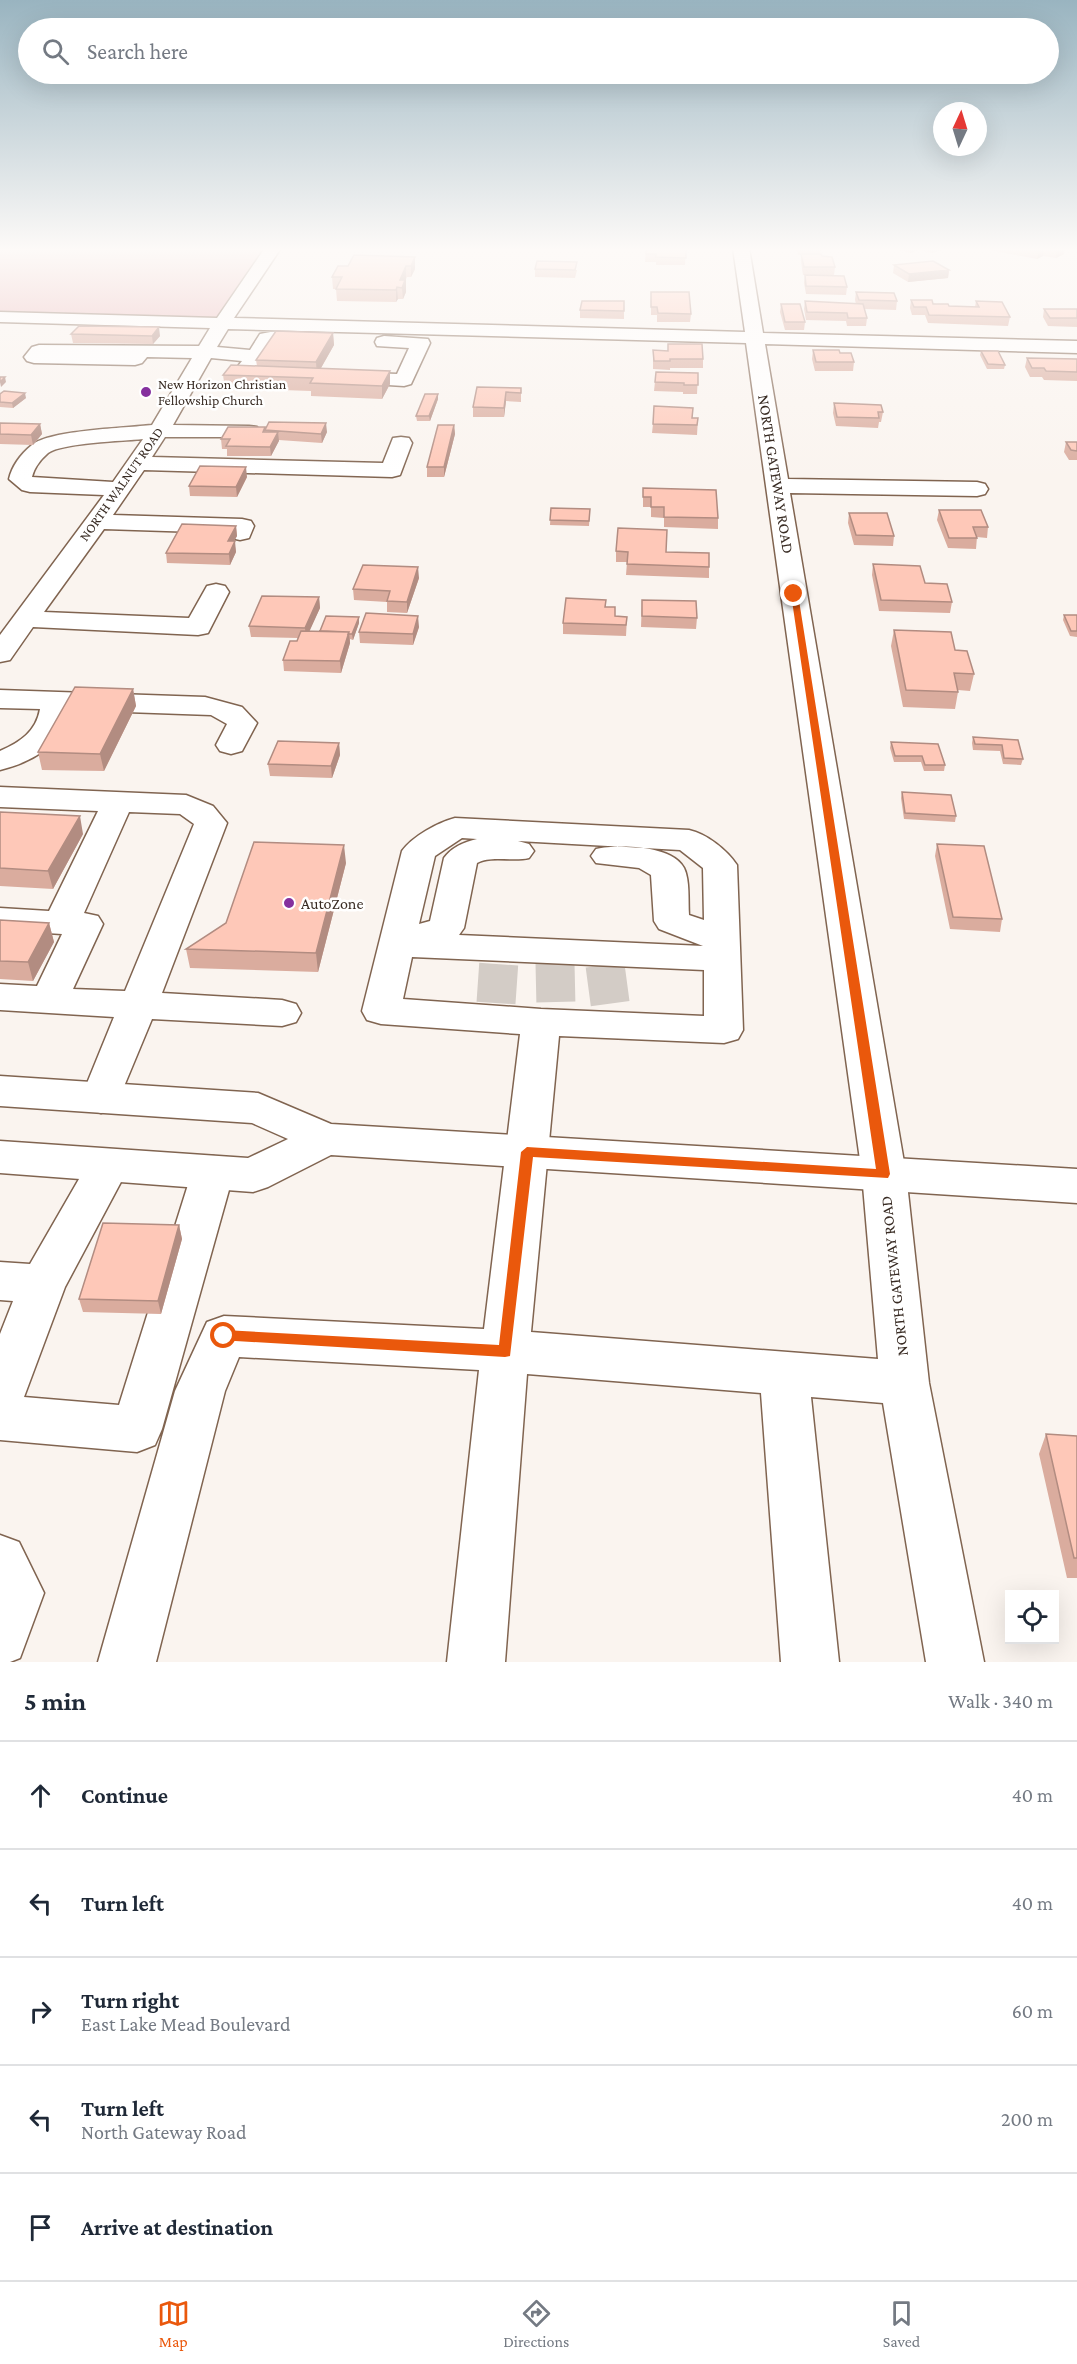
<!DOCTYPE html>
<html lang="en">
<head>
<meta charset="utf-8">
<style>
  :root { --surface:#fff; --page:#f6f6f7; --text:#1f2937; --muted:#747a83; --line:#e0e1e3; --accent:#ea580c }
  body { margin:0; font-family:"Crimson Pro",serif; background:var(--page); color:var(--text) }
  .controls { position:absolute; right:18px; bottom:18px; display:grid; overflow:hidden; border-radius:0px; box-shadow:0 6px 24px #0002 }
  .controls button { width:54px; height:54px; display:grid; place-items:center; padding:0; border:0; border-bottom:2px solid var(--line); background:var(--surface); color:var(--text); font:30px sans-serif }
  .compass { position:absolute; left:933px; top:102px; width:54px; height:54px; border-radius:50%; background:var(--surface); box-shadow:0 6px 24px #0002; rotate:4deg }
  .stop { position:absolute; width:18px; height:18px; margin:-14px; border:4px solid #ea580c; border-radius:50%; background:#fff }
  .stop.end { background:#ea580c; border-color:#fff; box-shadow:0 2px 6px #0008 }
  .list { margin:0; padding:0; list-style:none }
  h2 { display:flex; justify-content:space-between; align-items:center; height:78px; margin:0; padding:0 24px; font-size:26px }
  h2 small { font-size:20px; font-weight:400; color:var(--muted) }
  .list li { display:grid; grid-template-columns:39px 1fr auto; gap:18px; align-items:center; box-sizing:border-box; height:108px; padding:0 24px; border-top:2px solid var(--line) }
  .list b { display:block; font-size:22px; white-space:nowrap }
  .list p { margin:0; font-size:20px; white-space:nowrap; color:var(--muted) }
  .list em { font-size:20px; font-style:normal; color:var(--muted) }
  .icon { flex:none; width:33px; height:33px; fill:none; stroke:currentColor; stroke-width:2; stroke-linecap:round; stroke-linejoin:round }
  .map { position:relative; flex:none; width:1077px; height:1662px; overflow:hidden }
  .search { position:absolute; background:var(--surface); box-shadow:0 6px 24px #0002; left:18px; right:18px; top:18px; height:66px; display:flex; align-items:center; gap:15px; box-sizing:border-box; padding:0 21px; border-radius:33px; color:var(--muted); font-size:22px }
  .sheet { height:618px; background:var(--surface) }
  nav { display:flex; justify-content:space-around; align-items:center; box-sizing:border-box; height:84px; border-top:2px solid var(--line); background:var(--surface); font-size:16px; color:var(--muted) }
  nav a { display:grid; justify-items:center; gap:3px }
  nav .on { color:var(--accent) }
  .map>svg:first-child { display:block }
</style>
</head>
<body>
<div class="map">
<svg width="1077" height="1662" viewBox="0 0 1077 1662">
  <rect width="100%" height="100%" fill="#faf4ef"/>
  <!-- green -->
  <path fill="#e9b6b7" d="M0,248H273L222,323L0,317Z"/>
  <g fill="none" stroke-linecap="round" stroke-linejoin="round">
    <!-- minor-tunnel -->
    <path stroke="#d3ccc6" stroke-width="39" stroke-dasharray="39 20" stroke-linecap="butt" d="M555,963L556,1007
      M605,965L611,1010
      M496,1003L499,960"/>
    <!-- minor casing -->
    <g stroke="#806450" stroke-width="3">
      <path id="minor" d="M265,248H281L234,318L745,332L733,248H749L763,333L1077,341V353L765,344L788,479L977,482L985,484L988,489L985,494L977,496L790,493L906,1174L929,1383L984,1662H926L883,1403L811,1397L839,1662H781L761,1393L527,1374L505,1662H447L479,1370L239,1357L225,1391L156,1662H98L175,1391L207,1322L224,1316L484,1329L520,1034L381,1024L367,1020L362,1011L402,851C413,836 437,823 455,818L689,830C707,834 727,850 737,865L743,1030L738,1039L724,1043L559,1036L531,1332L878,1359L862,1174L746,343L228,329L217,347L250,350L260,334C275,330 295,331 310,335L312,339L310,343L273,344L255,370L281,372L284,376L281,380L274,382L234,379L231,375L242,361L211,358L173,425L249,426L257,427L260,432L257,437H165L152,457L383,463L393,438L401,437L409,438L412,443L400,475L392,477L144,470L113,515L242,519L251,521L254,526L249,538L240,540L231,538L228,533L104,529L44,612L189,618L207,586L216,584L225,586L229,592L208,633L198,635L33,627L10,660L0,662V635L104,495L30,492L22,490L9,479C12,466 21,454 32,445C50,430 126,428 152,425L192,358L147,357L142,363L135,365L34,363L27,361L24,357L32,347L39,345L199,346L210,328L0,322V312L217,318ZM143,439L113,482L32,477C34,468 41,459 48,453C62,443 123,441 143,439ZM462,838L477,839C464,842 452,847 444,858L430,921L419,924L435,856ZM518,841L680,850L703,868L704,920L689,915C688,901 690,880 684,868C672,845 617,844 596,849L591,856L596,863L639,868L651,875L654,921L659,929L703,946L459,935L464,928L477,863C491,855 513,862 529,858L534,851L529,844ZM412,957L704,970V1016L541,1009L403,999Z
        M384,336L428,339L430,343L411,384L404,386L340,382L337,378L340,374L347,372L397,374L409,348L377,346L375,342L377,338Z
        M0,690L205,697L242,707L257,723L242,751L231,754L220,751L216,745L227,724L211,715L69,710C63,745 32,762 0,770V751C20,742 36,732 40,709L0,708Z
        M0,787L186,795L213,806L227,823L162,993L282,1000L296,1004L301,1013L296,1022L282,1026L152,1019L115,1108L101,1113L87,1108L81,1098L114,1017L0,1010V984L37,986L62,934L0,930V908L49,911L98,811L0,807ZM129,812L180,814L194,824L125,991L73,989L103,924L98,916L84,913Z
        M109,1149L124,1153L130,1165L65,1287L24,1397L119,1405L192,1172L198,1160L213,1156L228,1160L234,1172L162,1429L155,1445L137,1452L0,1440V1334L13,1301L0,1300V1262L30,1264L94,1153Z
        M0,1535L19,1542L44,1593L20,1658L10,1662H0Z"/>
    </g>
    <!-- major casing -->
    <g stroke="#806450" stroke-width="3">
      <path id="major" d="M0,1076L258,1093L331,1124L1077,1169V1203L331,1155L268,1187L253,1192L0,1173V1141L248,1158L288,1139L252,1123L0,1106Z"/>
    </g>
    <!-- minor -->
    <use href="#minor" fill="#fff" fill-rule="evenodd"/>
    <!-- major -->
    <use href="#major" fill="#fff" fill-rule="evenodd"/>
  </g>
  <!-- wall -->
  <path fill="#daac9e" d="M686,248L685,265H656V262H645L646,249Z
    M796,248H821L820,254L822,256L835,267L834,275H803L801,262V255H798Z
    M890,248H947L932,253L919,250L910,253Z
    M990,248H1065L1064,254L1056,258L1043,256L1037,259L989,250Z
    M415,257V269L411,277H407L405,281L406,292L403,299H398L396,302L337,301L336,289H333L332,277L348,266Z
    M894,265L949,270L948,278L908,282L893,273Z
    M535,269L577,270L575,278L535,277Z
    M805,275L847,287L846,295L806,294L804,283Z
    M651,292L691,314L690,322H657V315H651Z
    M856,292L897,301L896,310L864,309L867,318L866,326H847L846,321L806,320L804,309L805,301L856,304L855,300Z
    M911,300L949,306L975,307L976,301L1010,317L1008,326L928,323L925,315H912L910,308Z
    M624,301V319L580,318V310Z
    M781,304L805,322L804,330H785L780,312Z
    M1044,309H1077V327L1048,326L1043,317Z
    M333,333L334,345L321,368L390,384L382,399L311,396V391L225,388L223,375L257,366L256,360Z
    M71,334L160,336L153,344L73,343Z
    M668,344L703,359V368H670V370L653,369V350L668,351Z
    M813,350L840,353L854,362L853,371H815L812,359Z
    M981,351L1005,365L1004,369H987L980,355Z
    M1027,358L1077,359V381L1044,380L1042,377H1030L1025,367Z
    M656,372L698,373L697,394H683V392L654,391Z
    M477,387L521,388V402L506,401L504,417H473V407Z
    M0,394L26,398L13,408L0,407Z
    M438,394V399L430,421H417L416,416Z
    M834,403L883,412L881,422H879L878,428L836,426L833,413Z
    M692,418H698L697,435L652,433L653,424Z
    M0,423L40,424L42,434L33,445L0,444Z
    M454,425L455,434L444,477H427V467Z
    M265,430L327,432L322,443L279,440L271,456H227V449H222L221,439Z
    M1066,442H1077V460H1069L1064,452Z
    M247,477L237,497L190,496L189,486Z
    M643,488L718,518V529L664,527V518L651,517V507H643Z
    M551,508L590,509L589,526L550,525Z
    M939,510L988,527L987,538L977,537L976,549L948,548L937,520Z
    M849,513L894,536L893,546L854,545L848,523Z
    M236,526L237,536L234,541L236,552L230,565L167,563L166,553Z
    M616,551L666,552L709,567V578L626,575L627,562H616Z
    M873,564L952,602L950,613L879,611L872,575Z
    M419,578L407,613L387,612V602L354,600L353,589Z
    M319,597L320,608L309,631H320L359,623L353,640L350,639V643L341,673L284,671L283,660L297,641L298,638L251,637L249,626Z
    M606,600V607L615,616L627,617L626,636L563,634V623Z
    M642,600L697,618L696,629L641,627Z
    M1064,615H1077V637L1070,636L1063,620Z
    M419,627L413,645L360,643L359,632Z
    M894,630L974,674L970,691L958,690V692L955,709L903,707L891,646Z
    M133,689L136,706L104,771L42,770L38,752Z
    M973,737L1018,740L1023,759L1021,765L1003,764L1000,751L973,750L972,743Z
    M891,742L945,765L944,771H924L921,762H894L890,748Z
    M339,743L340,755L332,778L270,776L268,764Z
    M902,792L956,816L955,822L904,819L901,798Z
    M0,812L83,834L53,889L0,886Z
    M937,844L1002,919L1000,932L950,929L935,856Z
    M346,863L318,972L190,968L186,949Z
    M0,920L49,923L54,942L33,981L0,979Z
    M179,1225L182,1239L161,1314L83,1312L79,1299Z
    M1046,1434L1077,1436V1578H1067L1039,1454Z"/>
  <!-- shaded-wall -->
  <path fill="#b28c81" d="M911,248H919V250L910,253Z
    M932,248H947L932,253Z
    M1044,248L1043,256L1037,259L1039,251Z
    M1063,248H1065L1064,254L1056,258L1057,251Z
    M415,257V269L411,277V266Z
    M406,266V292L403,299L402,288L400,280Z
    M949,270L948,278L908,282L909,274Z
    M397,287L398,299L396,302V290Z
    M159,327L160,336L153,344L152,336Z
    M333,333L334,345L317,375L316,362Z
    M390,371V384L382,399V386Z
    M5,377L6,382L1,387L0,382Z
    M506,392V401L504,417V408Z
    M25,393L26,398L13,408L12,403Z
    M438,394V399L430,421L429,416Z
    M326,423L327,432L322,443L321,434Z
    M40,424L42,434L33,445L31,435Z
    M454,425L455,434L444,477V467Z
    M278,432L279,441L271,456L270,447Z
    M246,467L247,477L237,497L236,487Z
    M236,526L237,536L229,551L228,541Z
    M235,541L236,552L230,565L229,554Z
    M418,567L419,578L407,613V602Z
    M319,597L320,608L306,639L305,628Z
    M418,616L419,627L413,645V634Z
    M359,617V623L353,640L352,634Z
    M349,632L350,643L341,673L340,661Z
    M133,689L136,706L104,771L100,754Z
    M339,743L340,755L332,778L331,766Z
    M80,816L83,834L53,889L48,871Z
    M344,845L346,863L318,972L316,953Z
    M49,923L54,942L33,981L28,962Z
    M179,1225L182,1239L161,1314L158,1301Z"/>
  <!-- building -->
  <path fill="#fec8b8" stroke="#b28c81" stroke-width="1.5" d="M656,248H686V258L656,257V254H646V249H656Z
    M1021,248H1063L1057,251L1044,248L1039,251Z
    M801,254H821L822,256L832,257L835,267H804Z
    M354,255L415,257L411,266H406L400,280H405L402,288L397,287L396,290L336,289L342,277H332L338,266H348Z
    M537,261L577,262L575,270L535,269Z
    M933,261L949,270L909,274L894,265Z
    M805,275L844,276L847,287L806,286Z
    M651,292H689L691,314L658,313L657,307H651Z
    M856,292L894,293L897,301L859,300Z
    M911,300H932L933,304H948L949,306L979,307L976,301L1002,302L1010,317L929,315L926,307H914Z
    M582,301H624V311L580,310Z
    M805,301L863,304L867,318H848L847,313L807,312Z
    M781,304H800L805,322H785Z
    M1044,309H1077V318H1050Z
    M79,326L159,327L152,336L71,334Z
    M276,331L333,333L316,362L256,360Z
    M668,344H702L703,359H670V361H654L653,350L668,351Z
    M813,350H839L840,353H851L854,362H816Z
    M981,351H998L1005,365L988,364Z
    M1027,358L1077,359V372L1046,371L1044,368H1032Z
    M231,365L390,371L382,386L310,383L313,378L223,375Z
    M656,372L698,373V385H684V383L655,382Z
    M0,377H5L0,382Z
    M477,387L521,388V393L506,392L504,408L473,407Z
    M4,391L25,393L12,403L0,402V394Z
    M425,394H438L429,416H416Z
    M834,403L881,405L883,412H878L879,418L837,417Z
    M654,406L693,408L692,418H698L697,425L653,424Z
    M269,422L326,423L321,434L265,430Z
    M0,423L40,424L31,435L0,434Z
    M438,425H454L444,467H427Z
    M228,427H265L263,432H278L270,447L226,446L230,439H221Z
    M1066,442H1077V451L1071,450Z
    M200,466L246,467L236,487L189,486Z
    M643,488L716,490L718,518L664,517V507H651V497H643Z
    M551,508L590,509L589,521L550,520Z
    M939,510H981L988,527H973L977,538H949Z
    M849,513H887L894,536L856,535Z
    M182,524L236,526L228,541H235L229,554L166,553Z
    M618,528L667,530L666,552L709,553V567L627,564L628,552L616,551Z
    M873,564L920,566L925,583L947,584L952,602L881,600Z
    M363,565L418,567L407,602L387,601L390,591L353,589Z
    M262,596L319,597L305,628L249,626Z
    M566,598L606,600L605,607H615V616L627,617L626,625L563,623Z
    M642,600L696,601L697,618L642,616Z
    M366,613L418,616L413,634L359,632Z
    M1064,615H1077V631H1071Z
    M326,616L359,617L352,634H348L349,632L320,631Z
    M894,630L951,632L955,650L967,651L974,674L954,673L958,692L906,690Z
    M301,631L349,632L340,661L283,660L290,641H297Z
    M75,687L133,689L100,754L38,752Z
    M973,737L1018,740L1023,759L1004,758L1002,745L975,744Z
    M278,741L339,743L331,766L268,764Z
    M891,742L938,744L945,765H925L922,756H895Z
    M902,792L951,795L956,816L905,813Z
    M0,812L80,816L48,871L0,868Z
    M254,842L344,845L316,953L186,949L226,923Z
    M937,844L984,846L1002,919L953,917Z
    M0,920L49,923L28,962L0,961Z
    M103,1223L179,1225L158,1301L79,1299Z
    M1046,1434L1077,1436V1558H1074Z"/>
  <!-- sky -->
  <linearGradient id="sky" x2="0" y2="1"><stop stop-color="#99b4c0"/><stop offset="0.52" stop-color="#fdfaf8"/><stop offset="1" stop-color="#fdfaf8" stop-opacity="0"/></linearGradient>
  <rect width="1077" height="480" fill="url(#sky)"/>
  <!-- route -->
  <path fill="#ea580c" d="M794,592L798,594L890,1174L888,1178L533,1157L510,1356L505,1357L219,1340L217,1336L219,1332L224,1330L499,1345L521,1152L527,1147L876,1169L791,594Z"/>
  <!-- markers -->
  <g fill="#85309e" stroke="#fff" stroke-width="2">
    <circle cx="146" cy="392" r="6"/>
    <circle cx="289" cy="903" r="6"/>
  </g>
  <g text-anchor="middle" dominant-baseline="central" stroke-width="5" stroke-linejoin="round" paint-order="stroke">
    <!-- far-poi labels -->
    <g font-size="14" fill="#392c24" stroke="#fff" text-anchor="start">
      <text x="158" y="384">New Horizon Christian<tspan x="158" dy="16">Fellowship Church</tspan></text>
    </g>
    <!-- far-street labels -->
    <g font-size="14" fill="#392c24" stroke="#fff">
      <text transform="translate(121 484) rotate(-55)">NORTH WALNUT ROAD</text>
    </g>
    <!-- street labels -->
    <g font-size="16" fill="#392c24" stroke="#fff">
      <text transform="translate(776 474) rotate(81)">NORTH GATEWAY ROAD</text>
      <text transform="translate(894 1276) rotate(-96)">NORTH GATEWAY ROAD</text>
    </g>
    <!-- poi labels -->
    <g font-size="16" fill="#392c24" stroke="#fff" text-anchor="start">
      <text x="301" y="903">AutoZone</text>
    </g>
  </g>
</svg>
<div class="controls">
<button><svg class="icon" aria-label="locate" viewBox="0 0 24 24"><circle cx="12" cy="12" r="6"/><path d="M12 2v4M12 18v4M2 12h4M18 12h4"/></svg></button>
</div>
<svg class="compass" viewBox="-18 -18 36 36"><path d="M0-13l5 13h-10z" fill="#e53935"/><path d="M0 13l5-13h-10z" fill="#747a83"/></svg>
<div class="stop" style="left:224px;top:1336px"></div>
<div class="stop end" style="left:794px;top:594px"></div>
<div class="search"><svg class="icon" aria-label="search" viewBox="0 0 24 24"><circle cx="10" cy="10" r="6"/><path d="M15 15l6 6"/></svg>Search here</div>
</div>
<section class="sheet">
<h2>5 min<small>Walk · 340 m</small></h2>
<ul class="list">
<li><svg class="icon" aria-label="ahead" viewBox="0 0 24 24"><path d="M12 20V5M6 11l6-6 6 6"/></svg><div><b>Continue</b></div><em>40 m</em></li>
<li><svg class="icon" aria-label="left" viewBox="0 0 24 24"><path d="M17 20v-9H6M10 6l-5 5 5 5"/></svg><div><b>Turn left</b></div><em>40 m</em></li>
<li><svg class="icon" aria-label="right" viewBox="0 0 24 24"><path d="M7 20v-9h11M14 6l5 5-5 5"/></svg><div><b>Turn right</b><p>East Lake Mead Boulevard</p></div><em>60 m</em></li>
<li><svg class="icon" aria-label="left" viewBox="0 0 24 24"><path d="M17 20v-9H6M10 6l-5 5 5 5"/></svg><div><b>Turn left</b><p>North Gateway Road</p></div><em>200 m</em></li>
<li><svg class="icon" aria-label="arrive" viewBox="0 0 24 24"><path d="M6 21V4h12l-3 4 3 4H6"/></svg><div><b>Arrive at destination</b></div></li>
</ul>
</section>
<nav>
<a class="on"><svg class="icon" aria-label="map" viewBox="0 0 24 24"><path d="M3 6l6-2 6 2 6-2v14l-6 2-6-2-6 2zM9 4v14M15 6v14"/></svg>Map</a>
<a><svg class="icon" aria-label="directions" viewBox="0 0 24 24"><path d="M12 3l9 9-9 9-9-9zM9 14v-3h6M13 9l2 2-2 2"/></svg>Directions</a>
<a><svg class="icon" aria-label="saved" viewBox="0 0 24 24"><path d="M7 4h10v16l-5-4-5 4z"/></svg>Saved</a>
</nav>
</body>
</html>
